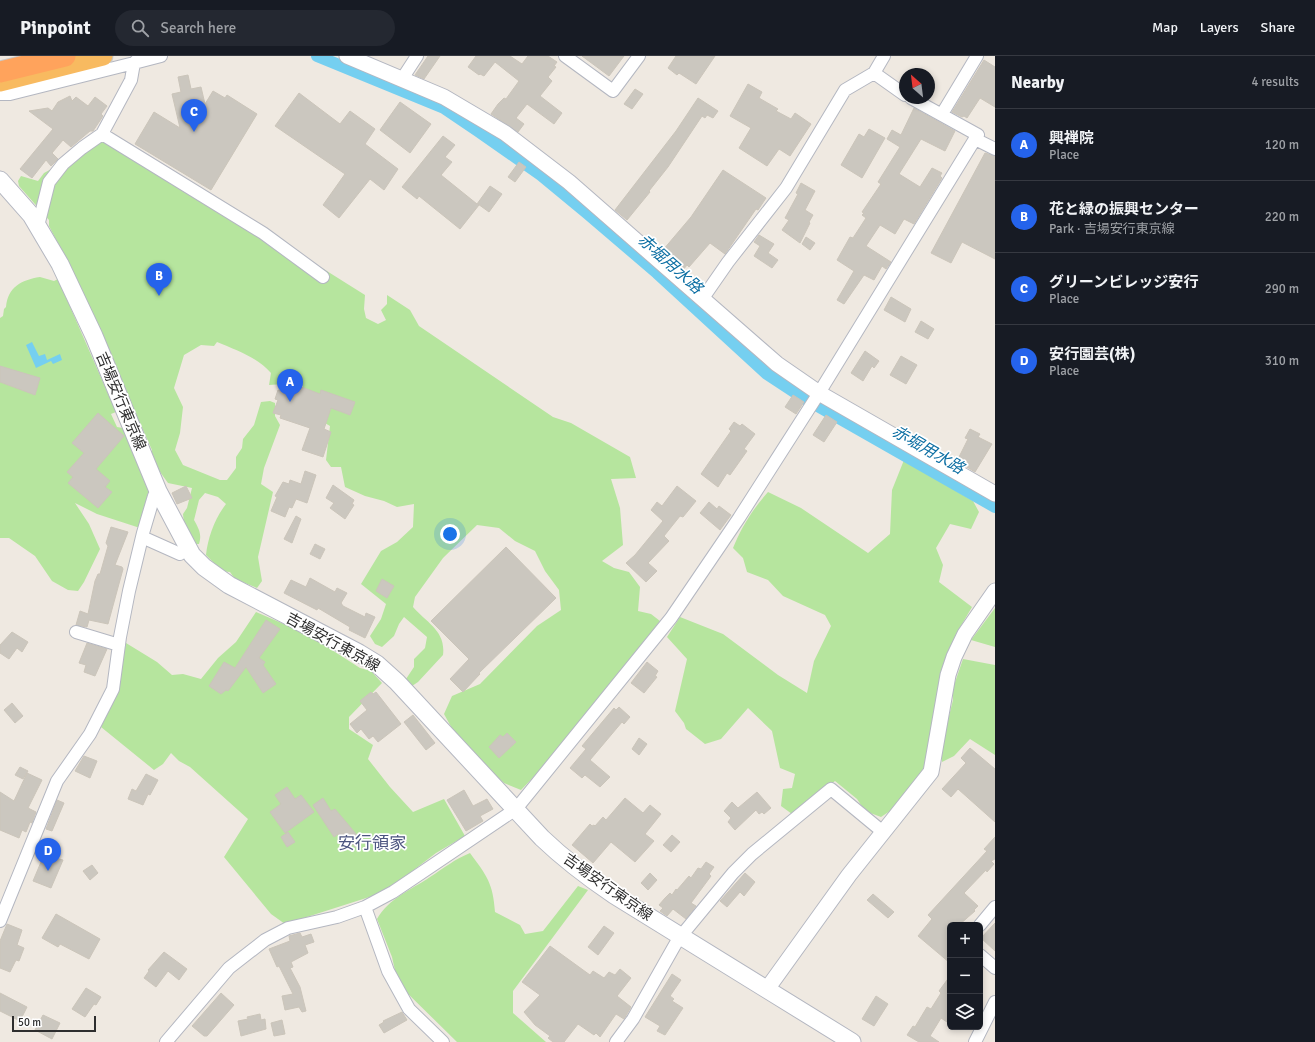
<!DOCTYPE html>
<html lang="en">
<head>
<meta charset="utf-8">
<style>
  :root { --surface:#171b24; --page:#242831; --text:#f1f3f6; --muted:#9ea1a6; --line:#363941; --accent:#2563eb }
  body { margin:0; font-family:Signika,"Noto Sans JP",sans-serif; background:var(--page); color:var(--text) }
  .controls { position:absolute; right:12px; bottom:12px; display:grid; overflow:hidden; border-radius:6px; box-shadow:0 2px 6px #0003 }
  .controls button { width:36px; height:36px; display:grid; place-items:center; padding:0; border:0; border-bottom:1px solid var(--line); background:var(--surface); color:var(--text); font:20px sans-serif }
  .compass { position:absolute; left:899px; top:12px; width:36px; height:36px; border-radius:50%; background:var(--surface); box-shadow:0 2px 6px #0003; rotate:332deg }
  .scale { position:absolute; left:12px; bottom:10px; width:84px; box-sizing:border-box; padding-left:4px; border:2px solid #2e2e2e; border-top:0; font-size:11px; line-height:14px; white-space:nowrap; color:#2e2e2e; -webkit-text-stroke:3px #fff; paint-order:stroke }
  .you { position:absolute; left:450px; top:478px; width:14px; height:14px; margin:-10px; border:3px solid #fff; border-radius:50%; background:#1a73e8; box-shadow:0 0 0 6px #1a73e833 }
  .badge { display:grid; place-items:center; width:26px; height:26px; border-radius:50%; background:var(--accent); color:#fff; font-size:13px; font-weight:700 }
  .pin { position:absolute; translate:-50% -33px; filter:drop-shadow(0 1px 2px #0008) }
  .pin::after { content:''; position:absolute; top:21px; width:14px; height:12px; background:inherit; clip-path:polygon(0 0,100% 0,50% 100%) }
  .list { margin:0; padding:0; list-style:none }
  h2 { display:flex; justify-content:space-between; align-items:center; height:52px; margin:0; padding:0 16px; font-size:17px }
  h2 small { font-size:13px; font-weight:400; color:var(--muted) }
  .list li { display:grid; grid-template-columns:26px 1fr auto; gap:12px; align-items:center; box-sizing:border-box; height:72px; padding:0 16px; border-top:1px solid var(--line) }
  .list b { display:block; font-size:15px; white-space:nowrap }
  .list p { margin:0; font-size:13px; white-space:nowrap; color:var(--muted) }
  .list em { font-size:13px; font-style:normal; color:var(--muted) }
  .icon { flex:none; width:22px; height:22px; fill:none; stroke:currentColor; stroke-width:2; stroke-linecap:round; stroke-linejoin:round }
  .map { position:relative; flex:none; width:995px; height:986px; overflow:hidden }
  header { display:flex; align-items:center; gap:24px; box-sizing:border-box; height:56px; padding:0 20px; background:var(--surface); border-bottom:1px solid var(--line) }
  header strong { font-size:19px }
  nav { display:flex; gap:22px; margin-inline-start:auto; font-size:14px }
  .search { width:280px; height:36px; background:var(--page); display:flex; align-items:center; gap:10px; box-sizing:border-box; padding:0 14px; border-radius:22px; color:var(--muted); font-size:15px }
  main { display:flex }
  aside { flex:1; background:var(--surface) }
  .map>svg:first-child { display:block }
</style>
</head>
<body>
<header>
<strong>Pinpoint</strong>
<div class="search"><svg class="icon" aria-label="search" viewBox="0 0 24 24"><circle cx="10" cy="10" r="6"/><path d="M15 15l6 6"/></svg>Search here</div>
<nav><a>Map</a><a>Layers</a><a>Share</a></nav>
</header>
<main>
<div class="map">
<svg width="995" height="986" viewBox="0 0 995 986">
  <rect width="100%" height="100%" fill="#efe9e1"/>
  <!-- green -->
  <path fill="#b6e59e" d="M105,84L223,156L274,192L322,212L365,239L364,253L366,262L378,268L386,264L381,254L387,248V239L410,254L419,270L553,361L571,367L630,401L636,422L611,423L620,452L623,489L602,505L614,512L629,516L640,531L638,555L651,558L660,565L569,684L521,734L504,727L476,702L455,678L444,658L452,640L480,628L537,570L561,554L559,534L545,515L535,495L515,485L499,472L477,469L443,502L415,541L413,551C427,567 446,575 443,599L418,626L412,630L406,623L414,611V603L425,592L427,581L404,561L399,568L394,580L382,591L375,588L370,580L381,563L386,548L361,528L381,495L397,486L413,471L414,448L397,451L384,445L365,440L345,431L341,411H331L326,404L330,370L306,356L305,341L302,326L290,323L285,328L269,329L271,317C257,301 236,294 217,286L214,290L201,289L184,299L174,332L183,351L180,377L175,394L183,409L220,424H227L236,412V401L242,392L243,383L254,369L261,346L270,345L275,347V360L280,369L264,412L261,428L273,436L258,501L262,525L257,532L235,523L230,516L219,515L216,509L206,499C208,481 215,462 226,448L218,441L205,437L199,444L194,464C199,473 202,478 199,488H191L184,468L183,458L187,452L192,432L168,427L150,402L152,394L64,199L49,170V164L19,130L18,125L21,120L38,125L44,117Z
    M40,221L54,225L58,223L116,356L111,358L117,371L123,372L149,433L140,472L97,458L75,447L89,468L100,493L84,526L78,535L68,534L52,525L35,500L9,482H0V262L3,260L4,253L6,251C8,231 21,224 40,221Z
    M904,404L973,445L979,456L971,473L950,468L936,492L943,509L939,526L972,551L955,580L928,702L918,724L893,753L881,761L865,755L857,743L835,725L792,758L781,750L783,733L792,732L795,718L780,712L772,675L748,652L721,683L705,688L686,673L684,667L675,655L687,603L667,581L680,561L723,578L778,619L807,637L814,605L831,570L825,559L783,540L768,524L747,516L743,502L733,492C742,470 753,453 768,436L801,452L868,497L890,478L892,434Z
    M995,552V591L971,584Z
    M256,556L307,578L360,612L371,615L382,627L349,661V673L373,689L368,703L390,731L413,756L444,743L465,780L436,797L385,836L285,868L271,858L224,801L248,763L190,711L179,705L171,697L163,708L154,714L101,671L116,636L126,587L157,606L172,619L183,618L201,623L218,602L236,586Z
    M963,603L995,609V699L970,683L954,700L942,706L941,692L953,644V632Z
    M470,797C487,820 493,827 495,856L520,869L525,878L543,875L578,830L588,834L513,935V957L546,986H457L398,928L392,901L377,863C389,842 411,834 430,821C444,812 455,803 470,797Z"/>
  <!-- water -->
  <path fill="#75cff0" d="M32,286L39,300L45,298L47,304L60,298L62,304L53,308L51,305L36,312L26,289Z"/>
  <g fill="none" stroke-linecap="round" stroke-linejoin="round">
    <!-- canal -->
    <path stroke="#75cff0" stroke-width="12" d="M317,0L444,52L478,75L541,119L587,157L657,217L767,318L802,341L995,451"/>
  </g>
  <!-- building -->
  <path fill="#cbc7bf" stroke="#cbc5ba" d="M428,0H440L424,23L415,19Z
    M476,0H510L522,8L528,0H548L557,6L554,10L556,11L548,21L552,25L540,40L562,57L554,68L527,48L516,62L524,68L518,76L491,58L498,48L504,42L506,43L519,25L495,6L484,20L480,18L479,19L468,11Z
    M582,0H624L609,20Z
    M676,0H715L696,28L679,17L677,19L668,12Z
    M984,4L995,11V51L980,42L967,62L964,60L962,61L952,56Z
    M188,19L191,33L201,31L205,48L213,35L225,42L227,39L257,58L211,134L135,88L154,56L180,72L172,38L181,36L178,21Z
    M748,28L762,36L759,42L778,53L776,55L791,63L795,57L811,68L790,100L779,93L767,110L739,92L751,72L730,60Z
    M635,33L643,38L632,53L624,48Z
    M299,37L340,68L350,55L375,73L365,88L398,113L384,134L370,123L339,162L323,149L345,118L275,70Z
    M70,40L72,45L76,41L88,50L95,41L107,50L101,58L103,60L93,75H90L71,91L63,84L52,97L58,103L51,110L46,104L32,122L20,113L53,73L29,55L48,52L52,55L58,46Z
    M698,42L718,55L713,62L707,59L705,62L702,60L668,111L649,135L650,136L627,164L615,154L676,75Z
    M400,46L431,68L410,97L380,74Z
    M914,52L955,75L945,95L921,83L899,118L920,131L932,112L942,117L940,120L942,122L914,168L904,163L895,178L880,169L866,190L891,206L886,213L882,210L874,224L864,219L844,248L837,244L854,215L837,204L850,181L853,182L866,162L862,159L864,157L862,156L881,128L878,126L900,91L887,83L892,74L901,79Z
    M869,73L885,82L862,122L841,109L859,78L864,81Z
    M443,80L455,89L445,101L452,106L441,119L477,148L490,130L502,138L489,156L478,148L479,149L460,173L419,140L417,143L402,131Z
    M985,97L995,100V203L962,186L951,207L931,197Z
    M519,106L526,111L515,126L508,121Z
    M723,114L766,142L758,154L756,153L725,198L710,187L689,211L687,209L683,214L663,194L691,161Z
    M801,127L815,135L805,154L813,159L809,166L810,167L800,187L782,174L789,164L785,162L798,138L796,137Z
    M759,179L774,188L768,197L778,204L772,212L754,200L760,190L754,186Z
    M806,181L815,187L810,194L802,188Z
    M891,241L911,253L905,266L884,254Z
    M921,265L934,273L928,283L915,276Z
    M865,295L879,305L874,312L872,310L863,325L851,317Z
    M901,300L917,309L906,328L890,319Z
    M0,310L40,322L35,339L0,326Z
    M291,327L320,338L321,334L355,346L350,359L331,352L324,373L331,376L323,401L302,394L310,372L280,362L281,359L273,357L278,344L275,343L278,334L287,337Z
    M793,339L804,346L796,358L785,351Z
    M98,357L124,380L96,413L110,425L105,431L112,436L98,452L68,427L73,421L67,416L84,397L72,387Z
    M826,359L837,366L824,386L813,379Z
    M734,366L740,370L742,368L755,378L744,393L747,395L730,419L727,417L718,431L701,418L731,375L729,373Z
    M970,373L980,378L978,381L992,388L975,416L957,405L968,383L965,382Z
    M305,415L316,419L307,447L296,443L292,452L289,451L285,461L271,455L277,441L275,440L283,426L289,428L290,424L301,428Z
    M333,429L354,444L352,448L354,449L345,463L330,452L334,447L326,442Z
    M186,430L192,442L177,448L172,437Z
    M677,430L696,445L683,461L680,460L664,480L669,485L648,507L657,515L646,526L626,507L635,499L663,465L651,454L657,446L662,450Z
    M709,446L717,453L719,450L731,459L720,474L700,457Z
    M296,460L301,463L292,487L284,483Z
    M111,471L128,476L115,509L122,511L123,513L108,568L89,564L87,571L76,569L80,555L88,558L95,525L98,518H100L108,490L106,487Z
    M315,488L325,493L320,503L310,498Z
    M506,491L556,542L479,617L480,618L463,636L450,623L469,603L431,565Z
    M310,522L335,536L337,532L347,537L341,547L343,550L365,561L366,557L375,561L365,582L349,574L350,571L318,552L317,554L284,537L291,524L306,531Z
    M382,523L394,530L387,542L376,535Z
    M266,564L280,573L259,602L265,606L263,609L276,628L263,637L246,611L228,635L226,634L221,638L209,630L224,606L235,612Z
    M12,576L28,586L22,596L17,592L9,603L0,597V589Z
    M87,587L107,593L95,620L84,616L86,609L79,607Z
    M647,606L658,615L655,620L657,621L644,637L631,627Z
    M371,636L373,638L376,636L401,668L378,686L373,680L369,683L361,673L357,677L350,668L367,654L360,645Z
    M12,647L23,660L15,667L4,654Z
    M619,651L630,661L624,668L622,666L590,704L610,721L600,731L585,719L582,722L570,712L586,693L582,690L614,652L616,654Z
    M413,659L435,687L426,694L404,666Z
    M507,677L516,686L499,702L489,691L500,679L503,681Z
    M639,682L647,688L639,699L632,693Z
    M970,692L995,713V766L958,733L951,741L942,733L966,707L961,702Z
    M84,700L97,705L90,722L75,715Z
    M20,711L28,715L23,723L15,719Z
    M27,717L42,724L28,752L36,756L32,767L30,766L26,776L22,774L19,782L0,774V736L14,745Z
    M146,718L158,724L150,739L148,738L143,749L128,743L132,733L136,735Z
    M287,731L295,743L301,739L314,756L285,777L270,756L281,748L275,739Z
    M464,734L473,750L487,743L493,753L480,760L483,765L466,775L447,744Z
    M757,736L771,752L764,758L762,756L759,758L756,754L735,774L728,766L731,762L724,755L732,746L738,752Z
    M323,742L331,755L335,753L362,785L355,791L353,788L348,792L338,778L334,781L313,749Z
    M625,742L643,757L650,749L661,758L645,778L654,785L635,806L611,786L593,807L572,789L590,768L592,770L594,769L595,770L603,761L606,764Z
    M57,744L64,747L52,775L46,773Z
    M288,776L295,786L287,791L281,781Z
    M672,779L680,786L671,796L663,789Z
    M995,781V803L991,805L994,808L987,816L986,814L964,837L978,850L974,854L975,855L959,869H950V879L946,883L950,886V907L918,880L932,863L928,859L987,795L984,793Z
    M44,799L63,804L51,832L33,825Z
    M706,806L714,811L709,818L711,820L691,847L696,850L686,863L673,853L667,860L660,855L663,852L659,849L665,842L670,837L672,839L676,833L677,834L689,820L691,822L698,812L701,813Z
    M92,809L98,817L90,824L83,815Z
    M650,817L657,824L648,834L641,827Z
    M745,817L755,826L744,840L740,836L727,851L720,845Z
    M873,838L894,856L888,862L867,844Z
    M56,858L100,883L89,903L60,888L58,891L42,882Z
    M995,867V895L981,882Z
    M7,868L22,874L17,889L24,892L19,905L16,904L10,916L0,912V885Z
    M604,870L614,877L598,899L588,891Z
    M300,877L302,881L311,878L314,886L305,889L308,897L291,906L293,911L290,912L300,931L306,955L302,956L299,951L285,954L282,940L293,938L279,910L277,911L269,893L290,885L289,880Z
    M550,890L590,919L593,915L604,922L609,916L615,919L620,913L631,922L617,940L631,951L624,963L616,958L600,981L596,977L594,979L578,968L564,986H553L548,982L550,980L535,969L524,956L540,939L522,926Z
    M164,896L187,913L179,924L168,915L156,931L144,922L149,915L148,914Z
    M672,918L681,924L670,940L674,943L672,945L683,952L665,979L657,975L660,970L645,961Z
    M950,920V968L941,962L930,980L939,986H919L907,979L913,970L915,971L927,951L931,953L941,937L939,935Z
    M86,932L101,941L96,949L94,948L85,961L72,953Z
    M0,937L27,951L20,965L0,955Z
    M221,937L234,949L207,980H204L192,970Z
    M876,940L888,948L874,970L862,963Z
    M402,956L407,964L384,977L379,969L384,966L383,965Z
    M260,958L261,964L265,963L266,973L241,980L238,965L248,963L247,961Z
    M43,959L60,967L52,983L35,974Z
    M282,964L285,978L274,980L271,967Z"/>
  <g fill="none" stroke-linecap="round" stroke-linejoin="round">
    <!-- minor casing -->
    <g stroke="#b4b7c1" stroke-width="14">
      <path id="minor" d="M565,0L613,35L639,0
        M874,17L905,39
        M402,23L417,0
        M0,38H10L134,7L139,2
        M911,42L978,79L975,83L995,93
        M942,58L977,0
        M102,78L263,177L323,221
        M38,170L49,126L63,108L82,92L102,78L131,24L134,7L161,0
        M703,242L728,206L786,132L845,34L874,17L884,0
        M142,481L180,498L188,492
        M76,576L119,589
        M365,851L388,915L409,953L443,986
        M0,865L57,725L90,678L113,633L120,581L129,535L143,477L154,440L158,435
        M980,869L995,851
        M681,880L733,817L752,798L831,733L883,776
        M980,899L995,912
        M166,986L229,912L265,884L288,872L337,861L365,851L393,836L516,753L671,562L739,462L819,337L975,83
        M616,986L633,963L680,880
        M975,986L995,946"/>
    </g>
    <!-- tertiary casing -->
    <g stroke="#b4b7c1" stroke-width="17">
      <path id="tertiary" d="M347,0L444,41L505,77L569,126L777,308L819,337L995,438
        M767,933L849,819L931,716L948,619L954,601L965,578L995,535"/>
    </g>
    <!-- secondary casing -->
    <g stroke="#b4b7c1" stroke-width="19">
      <path id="secondary" d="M0,124L31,159L60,208L94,280L158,435L192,499L204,511L229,529L359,597L377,608L397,626L542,782C565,804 589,822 614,839L852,986"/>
    </g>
    <!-- trunk casing -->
    <g stroke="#c9c9c9" stroke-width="21">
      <path id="trunk" d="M0,26L103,0"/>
    </g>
    <!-- motorway casing -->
    <g stroke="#c9c9c9" stroke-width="23">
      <path id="motorway" d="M0,16L65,0"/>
    </g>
    <!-- minor -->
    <use href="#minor" stroke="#fff" stroke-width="12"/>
    <!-- tertiary -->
    <use href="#tertiary" stroke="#fff" stroke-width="15"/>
    <!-- secondary -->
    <use href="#secondary" stroke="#fff" stroke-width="17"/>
    <!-- trunk -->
    <use href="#trunk" stroke="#f8ba60" stroke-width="19"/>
    <!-- motorway -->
    <use href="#motorway" stroke="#ffa35c" stroke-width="21"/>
  </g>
  <g text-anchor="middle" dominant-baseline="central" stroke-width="3.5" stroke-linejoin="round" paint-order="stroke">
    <!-- street labels -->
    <g font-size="15" fill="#2e2e2e" stroke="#fff">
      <text transform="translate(121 345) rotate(67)">吉場安行東京線</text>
      <text transform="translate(333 586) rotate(29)">吉場安行東京線</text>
      <text transform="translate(608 831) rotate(35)">吉場安行東京線</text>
    </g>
    <!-- water labels -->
    <g font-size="16" font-style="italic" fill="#0d6fa3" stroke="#fff">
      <text transform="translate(670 208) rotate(42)">赤堀用水路</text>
      <text transform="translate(928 394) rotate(30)">赤堀用水路</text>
    </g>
    <!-- quarter labels -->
    <g font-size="17" fill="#4d5680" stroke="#fff">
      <text x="372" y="787">安行領家</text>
    </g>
  </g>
</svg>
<div class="controls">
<button>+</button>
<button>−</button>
<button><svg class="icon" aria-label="layers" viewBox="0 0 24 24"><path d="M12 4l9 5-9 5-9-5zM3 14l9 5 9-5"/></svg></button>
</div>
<svg class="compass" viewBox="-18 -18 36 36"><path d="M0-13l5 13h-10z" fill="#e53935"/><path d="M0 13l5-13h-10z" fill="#9ea1a6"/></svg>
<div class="scale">50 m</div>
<div class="you"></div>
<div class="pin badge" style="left:290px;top:346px">A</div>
<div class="pin badge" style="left:159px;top:240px">B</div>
<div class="pin badge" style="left:194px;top:76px">C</div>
<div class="pin badge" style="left:48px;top:815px">D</div>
</div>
<aside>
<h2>Nearby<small>4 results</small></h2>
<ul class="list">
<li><span class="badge">A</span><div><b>興禅院</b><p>Place</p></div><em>120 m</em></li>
<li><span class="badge">B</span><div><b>花と緑の振興センター</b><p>Park · 吉場安行東京線</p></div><em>220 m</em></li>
<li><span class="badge">C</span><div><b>グリーンビレッジ安行</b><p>Place</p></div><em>290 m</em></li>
<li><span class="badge">D</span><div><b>安行園芸(株)</b><p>Place</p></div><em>310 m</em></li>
</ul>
</aside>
</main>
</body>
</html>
